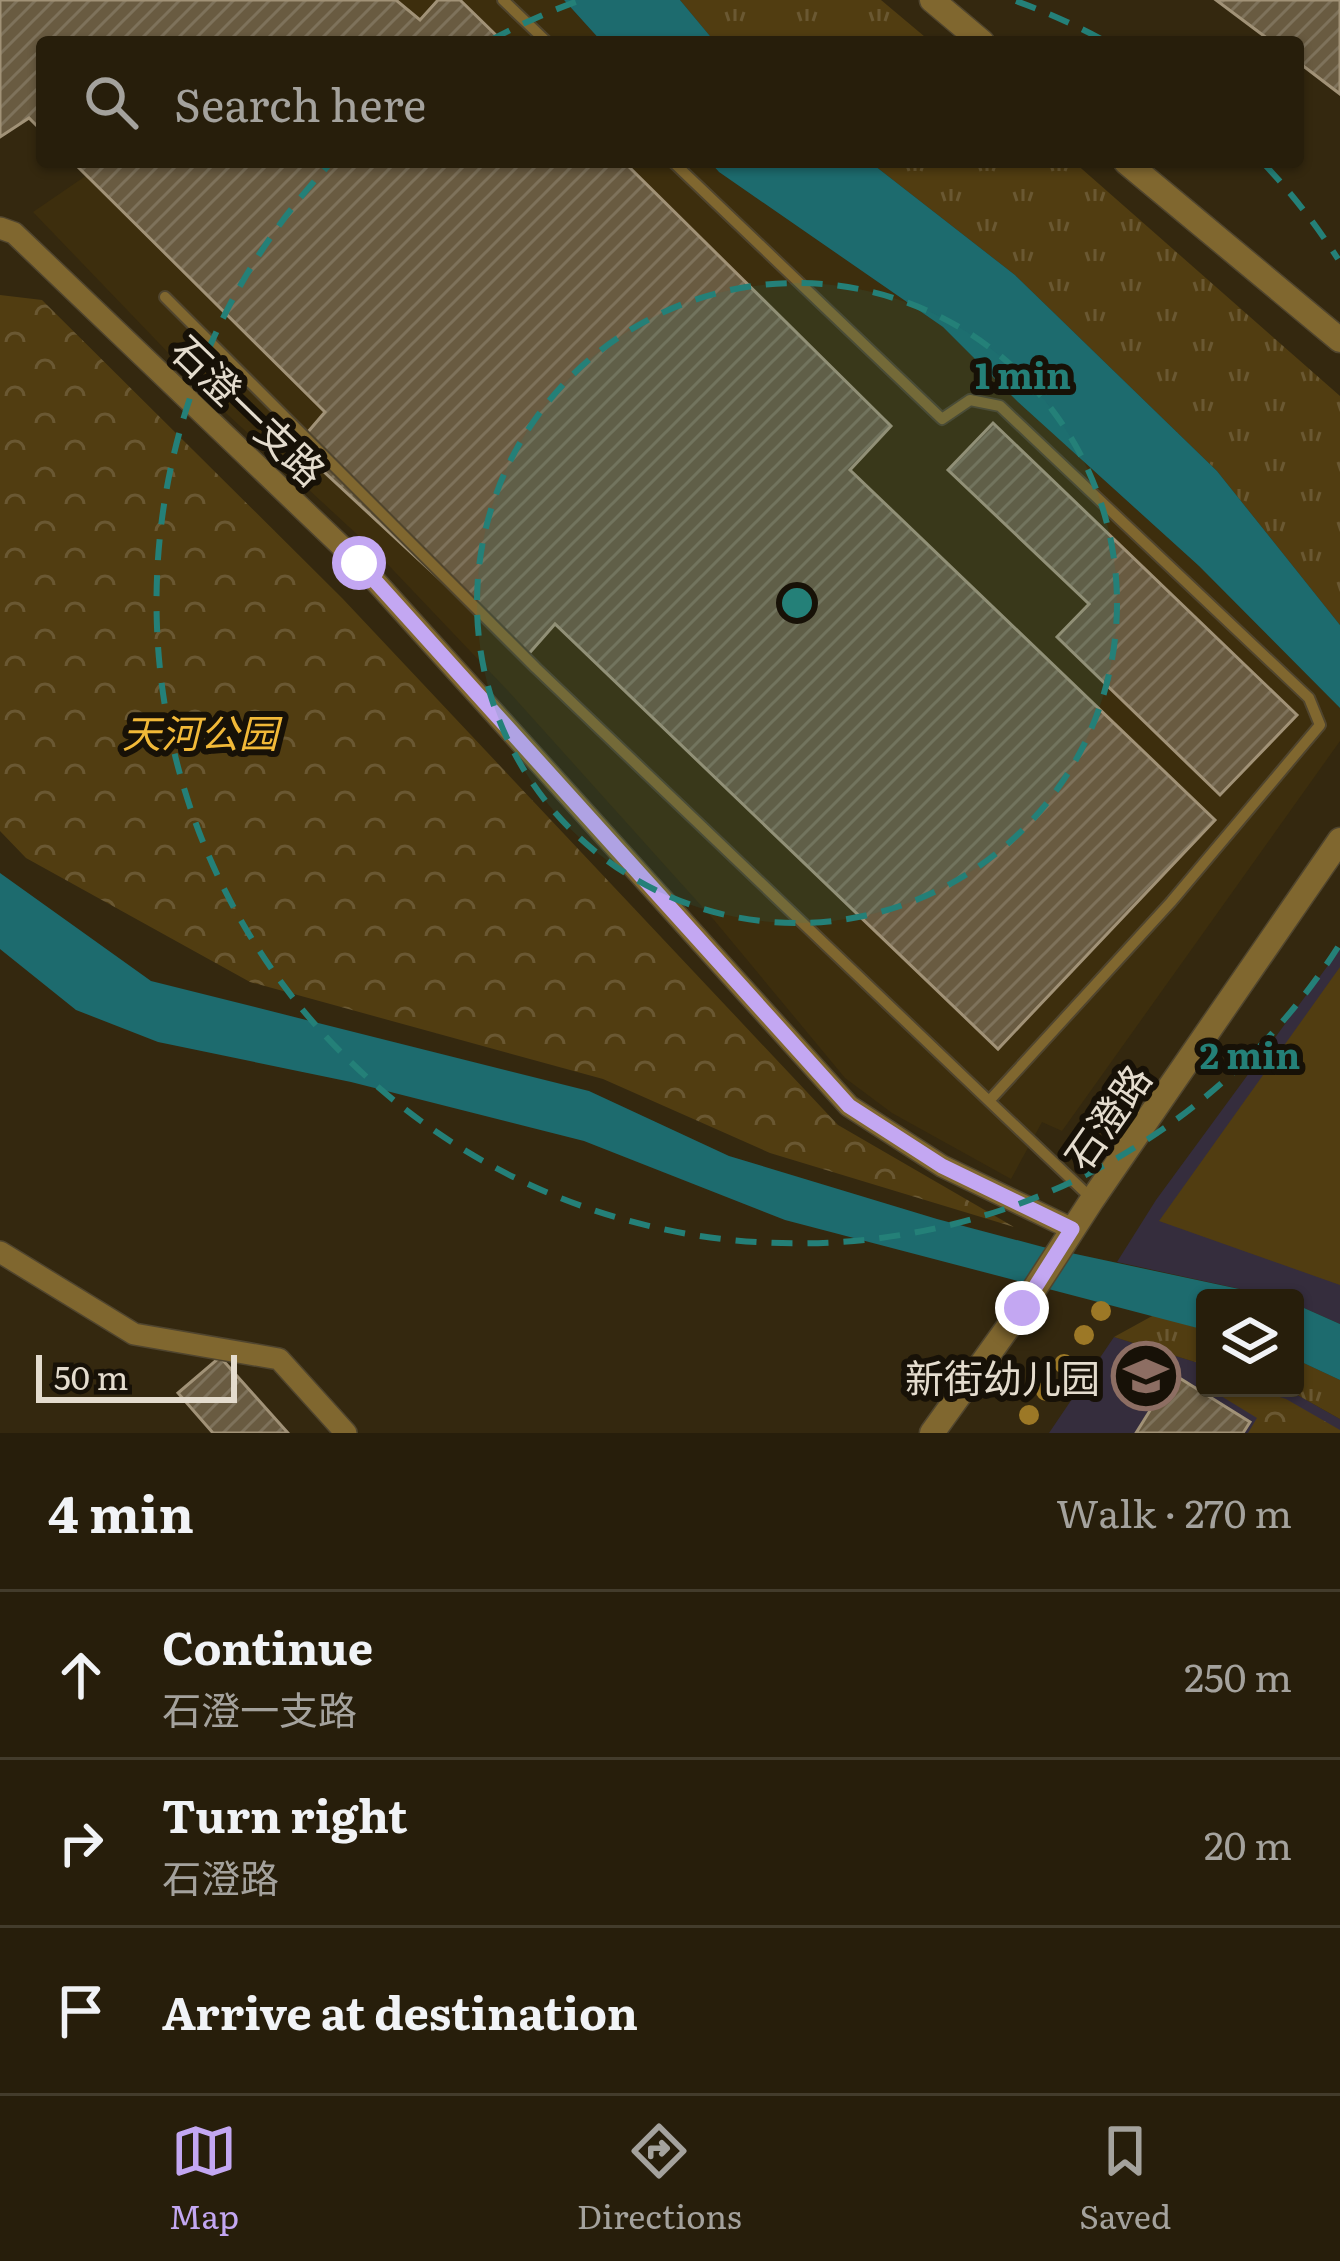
<!DOCTYPE html>
<html lang="en">
<head>
<meta charset="utf-8">
<style>
  :root { --surface:#271e0b; --page:#2f2714; --text:#f1f3f6; --muted:#a4a29d; --line:#433c2c; --accent:#c3a7f2 }
  body { margin:0; font-family:Literata,"Noto Sans SC",serif; background:var(--page); color:var(--text) }
  .controls { position:absolute; right:36px; bottom:36px; display:grid; overflow:hidden; border-radius:12px; box-shadow:0 3px 9px #0004 }
  .controls button { width:108px; height:108px; display:grid; place-items:center; padding:0; border:0; border-bottom:3px solid var(--line); background:var(--surface); color:var(--text); font:60px sans-serif }
  .scale { position:absolute; left:36px; bottom:30px; width:201px; box-sizing:border-box; padding-left:12px; border:6px solid #e4dcce; border-top:0; font-size:33px; line-height:42px; white-space:nowrap; color:#e4dcce; -webkit-text-stroke:9px #171107; paint-order:stroke }
  .stop { position:absolute; width:36px; height:36px; margin:-27px; border:9px solid #c3a7f2; border-radius:50%; background:#fff }
  .stop.end { background:#c3a7f2; border-color:#fff; box-shadow:0 3px 12px #0008 }
  .list { margin:0; padding:0; list-style:none }
  h2 { display:flex; justify-content:space-between; align-items:center; height:156px; margin:0; padding:0 48px; font-size:51px }
  h2 small { font-size:39px; font-weight:400; color:var(--muted) }
  .list li { display:grid; grid-template-columns:78px 1fr auto; gap:36px; align-items:center; box-sizing:border-box; height:168px; padding:0 48px; border-top:3px solid var(--line) }
  .list b { display:block; font-size:45px; white-space:nowrap }
  .list p { margin:0; font-size:39px; white-space:nowrap; color:var(--muted) }
  .list em { font-size:39px; font-style:normal; color:var(--muted) }
  .icon { flex:none; width:66px; height:66px; fill:none; stroke:currentColor; stroke-width:2; stroke-linecap:round; stroke-linejoin:round }
  .map { position:relative; flex:none; width:1340px; height:1433px; overflow:hidden }
  .search { position:absolute; background:var(--surface); box-shadow:0 3px 9px #0004; left:36px; right:36px; top:36px; height:132px; display:flex; align-items:center; gap:30px; box-sizing:border-box; padding:0 42px; border-radius:12px; color:var(--muted); font-size:45px }
  .sheet { height:660px; background:var(--surface) }
  nav { display:flex; justify-content:space-around; align-items:center; box-sizing:border-box; height:168px; border-top:3px solid var(--line); background:var(--surface); font-size:33px; color:var(--muted) }
  nav a { display:grid; justify-items:center; gap:6px }
  nav .on { color:var(--accent) }
  .map>svg:first-child { display:block }
</style>
</head>
<body>
<div class="map">
<svg width="1340" height="1433" viewBox="0 0 1340 1433">
  <defs>
    <pattern id="grass-tufts" width="24" height="20" patternUnits="userSpaceOnUse" patternTransform="scale(3)"><rect width="24" height="20" fill="#513d11"/><path d="M3 7l-1-3M5 7V3M7 7l1-3M15 17l-1-3M17 17v-4M19 17l1-3" fill="none" stroke="#6a5832"/></pattern>
    <pattern id="forest-crowns" width="20" height="18" patternUnits="userSpaceOnUse" patternTransform="scale(3)"><rect width="20" height="18" fill="#513d11"/><path d="M2 6a3 3 0 1 1 6 0M12 15a3 3 0 1 1 6 0" fill="none" stroke="#6a5832"/></pattern>
    <pattern id="building-hatch" width="6" height="6" patternUnits="userSpaceOnUse" patternTransform="scale(3)"><rect width="6" height="6" fill="#695b41"/><path d="M-1 1l2-2M0 6l6-6M5 7l2-2" fill="none" stroke="#7e725b"/></pattern>
  </defs>
  <rect width="100%" height="100%" fill="#34280f"/>
  <!-- built -->
  <path fill="#3d2e0d" d="M342,0H564L602,42H281Z
    M106,162H710L719,172L943,327L1018,402L1199,566L1340,708V741L1062,1131L1042,1122L1011,1179L892,1113L845,1078L714,920L510,693L375,551L227,414L33,212Z"/>
  <!-- education -->
  <path fill="#352d3d" d="M1340,949V1324L1295,1304V1298H1281L1117,1262L1156,1200Z
    M1114,1337L1205,1365V1388H1285L1340,1419V1433H1049Z"/>
  <!-- grass -->
  <path fill="url(#grass-tufts)" d="M680,0H881L931,42H715Z
    M870,162H1074L1340,396V625L1217,471L1015,275Z
    M1154,1315L1205,1330V1365L1114,1337Z
    M1295,1359L1340,1380V1419L1285,1388H1295Z"/>
  <!-- forest -->
  <path fill="url(#forest-crowns)" d="M0,295L42,300L342,598L838,1125L1014,1227L770,1153L603,1079L250,982L26,858L0,831Z
    M1208,1388H1251L1286,1399L1340,1430V1433H1248L1257,1418Z"/>
  <!-- pitch -->
  <path fill="#513d11" d="M1340,967V1285L1159,1221Z"/>
  <!-- water -->
  <path fill="#1d6b6e" d="M564,0H680L715,42H602Z
    M710,162H870L1015,275L1217,471L1340,625V708L1199,566L1018,402L943,327L719,172Z
    M0,873L151,981L589,1091L729,1156L937,1219L1043,1247L1281,1298H1205V1330L785,1220L584,1141L351,1082L158,1042L76,1010L0,949Z
    M1295,1304L1340,1324V1380L1295,1359Z"/>
  <!-- building -->
  <path fill="url(#building-hatch)" stroke="#a19277" stroke-width="3" d="M0,0H396L420,20L438,0H460L503,42H42V131L29,118L0,137Z
    M1216,0H1340V94L1298,62V42H1272Z
    M73,162H624L891,426L850,470L1215,820L998,1049L555,624L525,658L296,446L325,412Z
    M993,423L1297,715L1220,795L1057,637L1089,604L948,470Z
    M220,1357L288,1433H213L178,1393Z
    M1157,1364L1250,1422L1243,1433H1136L1151,1409L1135,1398Z"/>
  <g fill="none" stroke-linecap="round" stroke-linejoin="round">
    <!-- service casing -->
    <g stroke="#50452e" stroke-width="14">
      <path id="service" d="M503,0L547,42
        M673,162L942,419L970,400L1000,406L1309,698L1320,725L1171,902L989,1101L1090,1197
        M165,297L536,668L989,1101"/>
    </g>
    <!-- minor casing -->
    <g stroke="#50452e" stroke-width="24">
      <path id="minor" d="M0,228L14,233L359,563L849,1106L942,1166L1072,1229
        M0,1252L134,1334L279,1359L346,1433"/>
    </g>
    <!-- tertiary casing -->
    <g stroke="#50452e" stroke-width="27">
      <path id="tertiary" d="M932,0L982,42
        M1126,162L1340,340
        M932,1433L1022,1308L1092,1200L1340,840"/>
    </g>
    <!-- service -->
    <use href="#service" stroke="#80672f" stroke-width="10"/>
    <!-- minor -->
    <use href="#minor" stroke="#80672f" stroke-width="21"/>
    <!-- tertiary -->
    <use href="#tertiary" stroke="#80672f" stroke-width="24"/>
  </g>
  <!-- trees -->
  <g fill="#9c7826">
    <circle cx="1101" cy="1311" r="10"/>
    <circle cx="1084" cy="1335" r="10"/>
    <circle cx="1064" cy="1364" r="10"/>
    <circle cx="1046" cy="1391" r="10"/>
    <circle cx="1029" cy="1415" r="10"/>
  </g>
  <g fill="none" stroke-linecap="round" stroke-linejoin="round">
    <!-- route -->
    <path stroke="#c3a7f2" stroke-width="15" d="M359,563L849,1106L942,1166L1072,1229L1022,1308"/>
  </g>
  <!-- distance rings -->
  <circle cx="797" cy="603" r="320" fill="#248078" fill-opacity=".12"/>
  <g fill="none" stroke="#248078" stroke-width="6" stroke-dasharray="21 15">
    <circle cx="797" cy="603" r="320"/>
    <path d="M1338 947A641 641 0 1 1 328 166M491 40A641 641 0 0 1 578 1M1016 1A641 641 0 0 1 1103 40M1266 166A641 641 0 0 1 1338 259"/>
  </g>
  <!-- icons -->
  <defs>
    <g id="school-ring" transform="scale(3.45)"><circle r="9.5" fill="#171107" stroke="#8d6e63" stroke-width="1.5"/><path d="M0-5L7-2L0 1L-7-2ZM-4 1L0 2.5L4 1V4Q0 6-4 4Z" fill="#8d6e63"/></g>
  </defs>
  <g fill-rule="evenodd">
    <use href="#school-ring" x="1146" y="1376"/>
  </g>
  <g text-anchor="middle" dominant-baseline="central" stroke-width="12" stroke-linejoin="round" paint-order="stroke">
    <!-- street labels -->
    <g font-size="39" fill="#e4dcce" stroke="#171107">
      <text transform="translate(250 409) rotate(44)">石澄一支路</text>
      <text transform="translate(1106 1116) rotate(-55)">石澄路</text>
    </g>
    <!-- park labels -->
    <g font-size="39" font-style="italic" fill="#f2b938" stroke="#171107">
      <text x="200" y="731">天河公园</text>
    </g>
    <!-- poi labels -->
    <g font-size="39" fill="#e4dcce" stroke="#171107" text-anchor="end">
      <text x="1100" y="1376">新街幼儿园</text>
    </g>
  </g>
  <circle cx="797" cy="603" r="18" fill="#248078" stroke="#171107" stroke-width="6"/>
  <g font-size="36" text-anchor="middle" font-weight="bold" fill="#248078" stroke="#171107" stroke-width="12" stroke-linejoin="round" paint-order="stroke">
    <text x="1023" y="389">1 min</text>
    <text x="1250" y="1069">2 min</text>
  </g>
</svg>
<div class="controls">
<button><svg class="icon" aria-label="layers" viewBox="0 0 24 24"><path d="M12 4l9 5-9 5-9-5zM3 14l9 5 9-5"/></svg></button>
</div>
<div class="scale">50 m</div>
<div class="stop" style="left:359px;top:563px"></div>
<div class="stop end" style="left:1022px;top:1308px"></div>
<div class="search"><svg class="icon" aria-label="search" viewBox="0 0 24 24"><circle cx="10" cy="10" r="6"/><path d="M15 15l6 6"/></svg>Search here</div>
</div>
<section class="sheet">
<h2>4 min<small>Walk · 270 m</small></h2>
<ul class="list">
<li><svg class="icon" aria-label="ahead" viewBox="0 0 24 24"><path d="M12 20V5M6 11l6-6 6 6"/></svg><div><b>Continue</b><p>石澄一支路</p></div><em>250 m</em></li>
<li><svg class="icon" aria-label="right" viewBox="0 0 24 24"><path d="M7 20v-9h11M14 6l5 5-5 5"/></svg><div><b>Turn right</b><p>石澄路</p></div><em>20 m</em></li>
<li><svg class="icon" aria-label="arrive" viewBox="0 0 24 24"><path d="M6 21V4h12l-3 4 3 4H6"/></svg><div><b>Arrive at destination</b></div></li>
</ul>
</section>
<nav>
<a class="on"><svg class="icon" aria-label="map" viewBox="0 0 24 24"><path d="M3 6l6-2 6 2 6-2v14l-6 2-6-2-6 2zM9 4v14M15 6v14"/></svg>Map</a>
<a><svg class="icon" aria-label="directions" viewBox="0 0 24 24"><path d="M12 3l9 9-9 9-9-9zM9 14v-3h6M13 9l2 2-2 2"/></svg>Directions</a>
<a><svg class="icon" aria-label="saved" viewBox="0 0 24 24"><path d="M7 4h10v16l-5-4-5 4z"/></svg>Saved</a>
</nav>
</body>
</html>
